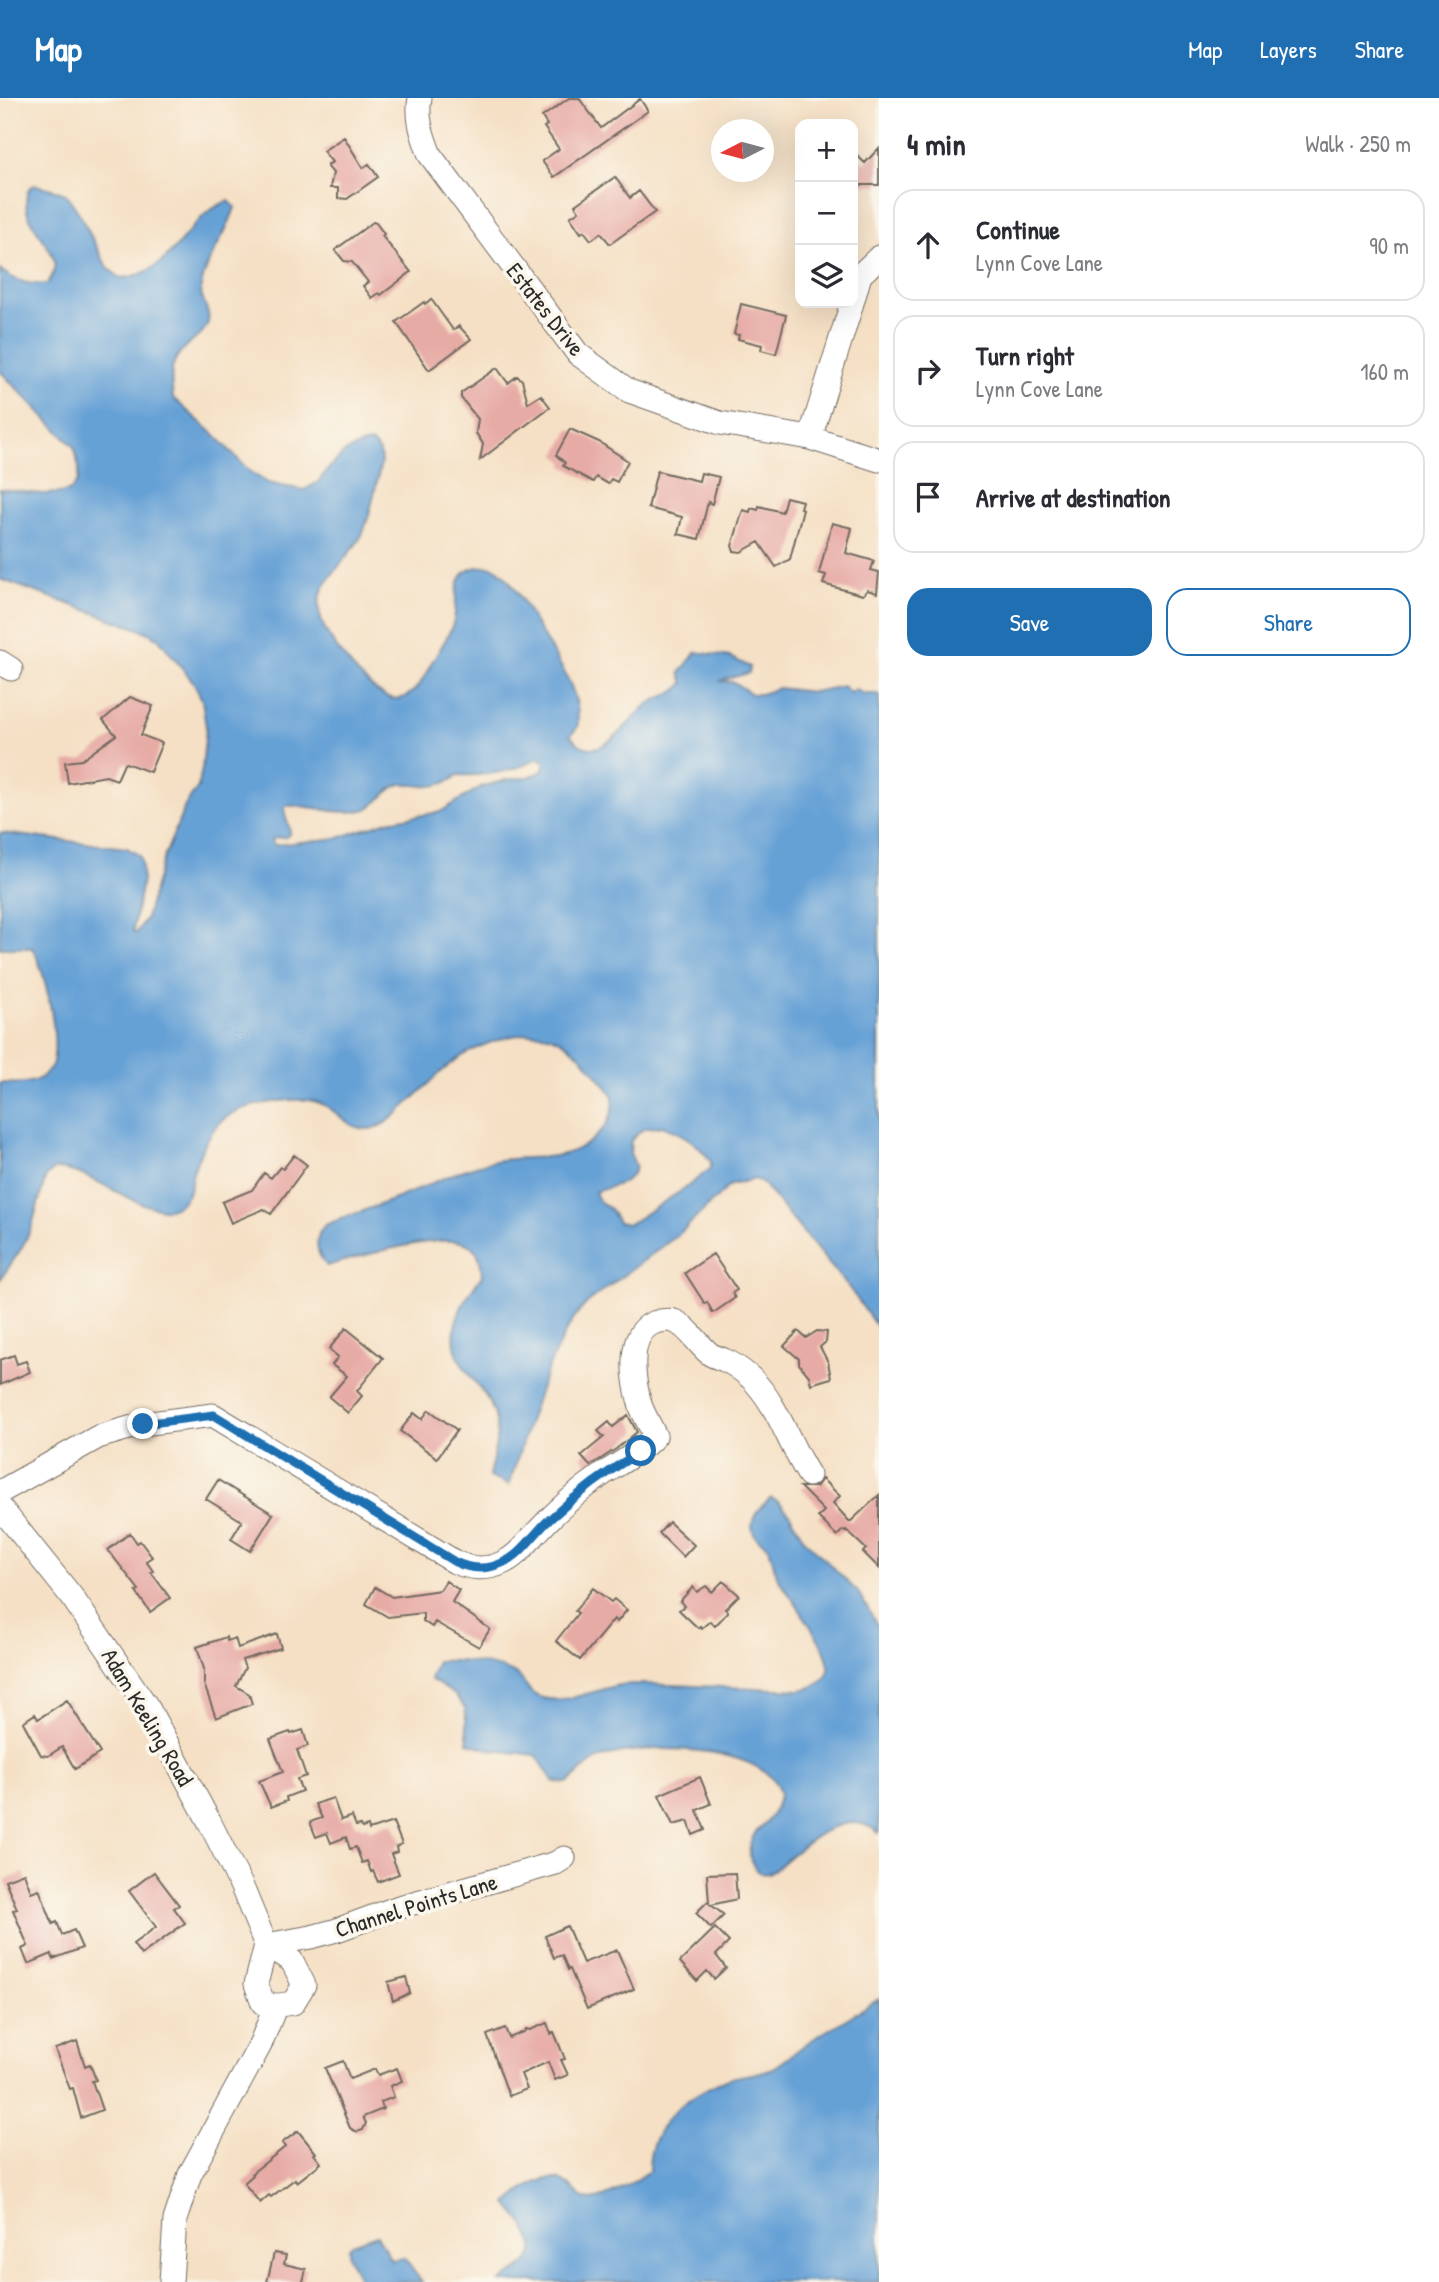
<!DOCTYPE html>
<html lang="en">
<head>
<meta charset="utf-8">
<style>
  :root { --surface:#fff; --page:#f2f2f3; --text:#2b2b33; --muted:#7c7c81; --line:#e1e1e2; --accent:#1f6fb2 }
  body { margin:0; font-family:"Patrick Hand",sans-serif; background:var(--page); color:var(--text) }
  .controls { position:absolute; right:21px; top:21px; display:grid; overflow:hidden; border-radius:14px; box-shadow:0 7px 28px #0002 }
  .controls button { width:63px; height:63px; display:grid; place-items:center; padding:0; border:0; border-bottom:2px solid var(--line); background:var(--surface); color:var(--text); font:35px sans-serif }
  .compass { position:absolute; left:711px; top:21px; width:63px; height:63px; border-radius:50%; background:var(--surface); box-shadow:0 7px 28px #0002; rotate:264deg }
  .stop { position:absolute; width:21px; height:21px; margin:-16px; border:5px solid #1f6fb2; border-radius:50%; background:#fff }
  .stop.end { background:#1f6fb2; border-color:#fff; box-shadow:0 2px 7px #0008 }
  .list { margin:0; padding:0; list-style:none }
  h2 { display:flex; justify-content:space-between; align-items:center; height:91px; margin:0; padding:0 28px; font-size:30px }
  h2 small { font-size:23px; font-weight:400; color:var(--muted) }
  .list li { display:grid; grid-template-columns:46px 1fr auto; gap:21px; align-items:center; box-sizing:border-box; height:112px; margin:0 14px 14px; padding:0 14px; border:2px solid var(--line); border-radius:21px }
  .list b { display:block; font-size:26px; white-space:nowrap }
  .list p { margin:0; font-size:23px; white-space:nowrap; color:var(--muted) }
  .list em { font-size:23px; font-style:normal; color:var(--muted) }
  .actions { display:flex; gap:14px; padding:21px 28px }
  .actions a { flex:1; padding:16px 0; border:2px solid var(--accent); border-radius:21px; text-align:center; font-size:24px; color:var(--accent) }
  .actions .main { background:var(--accent); color:#fff }
  .icon { flex:none; width:38px; height:38px; fill:none; stroke:currentColor; stroke-width:2; stroke-linecap:round; stroke-linejoin:round }
  .map { position:relative; flex:none; width:879px; height:2184px; overflow:hidden }
  header { display:flex; align-items:center; gap:42px; box-sizing:border-box; height:98px; padding:0 35px; background:var(--accent); color:#fff }
  header strong { font-size:33px }
  nav { display:flex; gap:38px; margin-inline-start:auto; font-size:24px }
  main { display:flex }
  aside { flex:1; background:var(--surface) }
  .map>svg:first-child { display:block }
</style>
</head>
<body>
<header>
<strong>Map</strong>
<nav><a>Map</a><a>Layers</a><a>Share</a></nav>
</header>
<main>
<div class="map">
<svg width="879" height="2184" viewBox="0 0 879 2184">
  <rect width="100%" height="100%" fill="#fbf7ec"/>
  <filter id="ink" filterUnits="userSpaceOnUse"><feTurbulence type="fractalNoise" baseFrequency=".0143" numOctaves="2"/><feDisplacementMap in="SourceGraphic" scale="14" xChannelSelector="R" yChannelSelector="G"/><feConvolveMatrix kernelMatrix="1 2 1 2 8 2 1 2 1" color-interpolation-filters="sRGB"/></filter>
  <filter id="wash" filterUnits="userSpaceOnUse"><feTurbulence type="fractalNoise" baseFrequency=".00686" numOctaves="4" result="noise"/><feDisplacementMap in="SourceGraphic" scale="28" xChannelSelector="R" yChannelSelector="G"/><feGaussianBlur stdDeviation="1.57" result="paint"/><feColorMatrix in="noise" values="0 0 0 0 0 0 0 0 0 0 0 0 0 0 0 0 0 1.4 0 .05"/><feComposite in="paint" operator="in"/></filter>
  <g filter="url(#wash)">
    <rect width="100%" height="100%" fill="#f5e0c5"/>
    <!-- water -->
    <path fill="#66a1d6" stroke="#486680" stroke-width="2" fill-rule="evenodd" d="M35,87L49,90L66,96L79,115L107,169L120,180C178,177 183,117 229,103L235,109C227,137 205,161 201,190C199,202 213,214 207,227C205,232 198,239 193,243C169,261 170,272 173,300L216,338L249,373L268,385L304,392L318,384L329,370L345,354L363,346L372,345L380,354L381,365C376,387 372,411 364,432C362,439 357,445 353,450C330,481 304,499 329,538C340,555 379,609 402,600C418,594 425,578 432,564C439,552 451,536 454,522C458,502 451,474 477,469C481,469 490,468 493,469C511,476 530,517 540,533C556,561 584,597 577,630L570,637C599,676 630,617 650,605C665,596 671,599 684,585L680,575L696,554L730,559L750,569L749,575L719,583L733,584L752,596H761L778,590L813,594L843,588L850,595L855,591L864,596H879V1232L850,1191L763,1086L755,1081L730,1087L679,1136L588,1204C549,1242 527,1334 509,1387L489,1379C493,1358 501,1335 494,1315C488,1296 472,1283 462,1266C443,1235 463,1201 482,1178C481,1166 481,1156 471,1148C448,1131 355,1160 327,1168C316,1157 313,1139 325,1127C350,1117 375,1109 400,1099C432,1086 461,1070 495,1063C527,1057 560,1065 588,1045C603,1034 618,1015 612,996C596,977 579,950 556,940C529,927 479,946 456,962C443,971 431,984 420,994C407,1006 391,1025 374,1030C348,1037 337,1007 313,1003C296,999 250,1006 235,1014C213,1023 200,1053 193,1074C191,1082 191,1092 186,1099C182,1105 176,1109 169,1111C164,1112 159,1110 153,1109C119,1101 91,1072 55,1071L46,1078L31,1131L21,1151L0,1182V985C17,986 38,988 50,971C63,953 45,868 32,850H0V735L127,750L140,758C147,783 135,807 133,834L136,835L146,820L161,767L185,708L198,689L202,671L206,629L202,602L194,585L158,540L147,534L0,481V391L42,396L60,395L71,392L78,383L79,370L74,349L0,273V171C13,183 30,187 47,186C76,151 10,130 30,89ZM538,660L544,663V669L541,674L528,679L506,682L481,689L440,714L388,723L338,740L274,747L272,743L274,740L286,739L290,735C290,726 282,717 285,708C311,705 339,720 366,711C380,706 386,690 401,686C409,685 415,688 423,688C435,689 449,685 458,677C485,678 514,675 538,660ZM661,1028C683,1035 698,1045 711,1064L710,1071L684,1091L634,1123L628,1126L618,1124L610,1111L598,1102L595,1094C613,1087 628,1088 636,1069L630,1055L631,1042L643,1031Z
      M771,1400L779,1404L789,1415L804,1441L858,1494L879,1530V1735C849,1709 813,1739 789,1759C783,1764 776,1772 768,1775C752,1779 747,1753 751,1743C754,1733 765,1726 771,1718C775,1712 777,1705 780,1698C774,1645 632,1643 596,1662C586,1668 576,1678 567,1685L554,1684L536,1657L492,1652L468,1645L465,1610L455,1597L430,1581L437,1563C459,1562 498,1565 517,1577C524,1582 528,1593 535,1597C559,1610 596,1591 620,1587C627,1586 635,1586 642,1586L801,1592C843,1583 829,1557 812,1531C802,1514 790,1498 779,1482C773,1472 774,1461 769,1451C767,1446 761,1444 757,1440C744,1424 760,1409 771,1400Z
      M879,1901V2184H500C509,2177 525,2170 531,2159C540,2141 517,2119 507,2106C521,2093 545,2073 564,2084C572,2088 578,2097 586,2101C600,2106 638,2082 649,2073C648,2026 687,1997 728,1981C743,1976 760,1977 775,1969C787,1962 798,1951 810,1943C833,1929 856,1915 879,1901Z
      M377,2137L391,2162L404,2160L422,2184H360L348,2157V2150L351,2146Z"/>
    <g id="blocks">
      <!-- building -->
      <path fill="#e7aba6" d="M569,0H579L601,30L640,1L648,13L554,79L542,63L559,51L544,29L547,27L542,19Z
        M344,39L363,70L369,66L378,79L347,101L338,100V90H330L333,75L327,68L332,64L323,53Z
        M879,50V87H853V54L865,65Z
        M615,79L630,100L639,93L655,114L610,146L601,135L591,142L584,133L581,135L570,119L579,113L575,107Z
        M373,124L376,125L384,136L382,138L411,174L381,197L379,195L372,200L363,188L368,184L352,164L344,163L335,152Z
        M431,201L453,232L459,228L471,241L429,272L396,224L424,204L425,206Z
        M741,206L786,217L776,256L761,252L762,247L738,241L739,237L734,236Z
        M497,270L508,285L517,278L522,282L528,305L541,297L550,309L480,362L483,346L476,335L478,321L461,300V295Z
        M570,331L599,344L628,363L617,384L611,381L608,386L596,379L593,384L563,368L565,365L556,357Z
        M657,373L699,383L701,375L719,379L712,406L708,404L699,441L678,436L682,419L648,410Z
        M786,399L802,403L800,410L803,411L790,461L776,469L759,444L741,454L734,453L732,448L743,412L750,414L751,410L758,412L759,408L782,414Z
        M832,425L852,430L846,455L874,463L871,472L879,474L877,495L867,492L863,497L823,486L826,477L819,475Z
        M130,599L153,608L141,637L162,645L150,674L126,665L124,666L117,682L106,678L68,685L65,664L82,662L116,637L103,622Z
        M294,1057L307,1067L271,1116L264,1111L231,1125L222,1104L252,1092L264,1075L271,1080L280,1069L283,1071Z
        M713,1156L737,1192L732,1195L735,1200L713,1215L707,1204L705,1206L685,1175Z
        M346,1230L383,1260L357,1293L362,1298L348,1315L329,1299L347,1278L332,1267L338,1259L329,1251Z
        M798,1233L806,1240L817,1233L827,1234L826,1244L820,1249L828,1264L831,1280L811,1286L809,1278L799,1266V1261L784,1248Z
        M14,1257L17,1266L26,1263L30,1274L0,1287V1262Z
        M429,1312L457,1332L437,1360L400,1333L414,1315L422,1321Z
        M628,1317L637,1334L616,1351L590,1368L581,1358L604,1339L598,1333L609,1324L613,1329Z
        M822,1381L840,1398L833,1405L850,1424L879,1397V1470L863,1454L866,1451L846,1432L845,1434L843,1432L837,1438L818,1419L824,1413L800,1389H816Z
        M218,1382L273,1416L250,1453L231,1441L242,1423L206,1401Z
        M669,1424L694,1447L683,1459L659,1435Z
        M130,1435L137,1445L140,1443L152,1459L146,1463L153,1473L151,1474L170,1500L150,1514L136,1494L139,1492L108,1452Z
        M446,1483L459,1492L452,1504L490,1531L479,1549L435,1524L432,1529L423,1523V1515L388,1519L366,1506L375,1489L392,1499L440,1492Z
        M723,1483L739,1497L725,1511L728,1514L715,1528L710,1523L702,1530L700,1528L698,1530L679,1512L684,1508L680,1503L693,1489L697,1494L706,1488L712,1494Z
        M593,1490L611,1504L614,1501L627,1512L617,1524L614,1521L580,1562L556,1543L578,1515L575,1513Z
        M277,1536L281,1550L242,1562L245,1570L236,1588L249,1596L252,1606L216,1620L204,1586V1571L197,1549L226,1539L227,1543L235,1540L238,1550Z
        M67,1602L100,1655L75,1671L62,1649L48,1658L41,1657L23,1624L35,1616L38,1621Z
        M303,1632L308,1648L297,1652L306,1678L297,1681L302,1693L286,1699L287,1703L271,1709L259,1683L283,1674L270,1641L290,1634L291,1636Z
        M700,1679L711,1706L697,1712L705,1732L693,1737L688,1723L673,1727L659,1697Z
        M333,1700L341,1722L352,1718L356,1728L360,1727L362,1730L368,1728L369,1732L393,1724L402,1746L396,1749L397,1754L391,1756L399,1776L378,1784L373,1773L371,1774L367,1763L362,1765L356,1749L350,1751L346,1739L331,1745L327,1735L316,1739L310,1724L322,1720L315,1706Z
        M154,1774L179,1807L174,1810L185,1825L141,1857L133,1846L156,1829L129,1793Z
        M24,1775L31,1794L39,1791L53,1826L57,1824L62,1837L74,1832L82,1850L53,1861L52,1856L28,1866L22,1851L28,1848L13,1812L17,1811L5,1782Z
        M735,1775L737,1801L711,1807L724,1817L711,1830L696,1815L707,1804L709,1805L707,1776Z
        M567,1828L583,1865L617,1852L634,1891L587,1911L570,1871L568,1872L562,1857L554,1860L545,1838Z
        M715,1830L729,1844L716,1857L726,1870L714,1881L707,1873L697,1883L680,1864Z
        M406,1879L410,1895L393,1903L388,1884Z
        M547,1925L551,1936L554,1934L565,1961L561,1962L568,1977L555,1982L548,1964L521,1976L527,1991L509,1998L487,1937L505,1930L509,1940L524,1934L526,1931L530,1932Z
        M77,1943L85,1968L90,1966L96,1982L92,1983L102,2012L81,2020L73,1990L70,1991L55,1951Z
        M343,1963L350,1981L375,1971L378,1977L397,1970L402,1983L390,1988L394,1999L381,2004L383,2011L363,2019L366,2025L363,2032L357,2034L350,2030L325,1970Z
        M298,2033L316,2055L314,2056L321,2065L297,2084L295,2081L271,2099L269,2097L260,2105L244,2085L253,2077L252,2075L285,2049L282,2045Z
        M274,2155L286,2157L284,2166L306,2171L303,2184H267Z"/>
    </g>
  </g>
  <g filter="url(#ink)">
    <use href="#blocks" fill-opacity="0" stroke="#726a61" stroke-width="2"/>
    <g fill="none" stroke-linecap="round" stroke-linejoin="round">
      <!-- minor casing -->
      <g stroke="#726a61" stroke-width="25">
        <path id="minor" d="M420,0C416,20 423,39 430,57L578,256L629,293L720,325L810,340L879,362
          M853,202L860,177L879,159
          M810,340L852,205
          M0,564L11,571
          M0,1394L98,1339L143,1326L213,1317L455,1464C470,1471 487,1472 502,1465C517,1459 527,1444 538,1433C557,1412 580,1392 603,1376C622,1364 640,1354 655,1338C651,1329 645,1319 641,1309C634,1286 625,1238 653,1225C659,1223 667,1221 674,1223C689,1229 697,1246 710,1256C714,1259 720,1260 724,1262C733,1265 744,1274 751,1280C779,1308 788,1345 809,1377
          M0,1409L72,1499L148,1610L209,1723L242,1789L266,1847L292,1863L304,1887L293,1905L272,1908L263,1905L256,1886L266,1847
          M266,1847L311,1839L337,1832L399,1809L556,1765L564,1760
          M171,2184L175,2122L190,2076L260,1947L276,1907"/>
      </g>
      <!-- minor -->
      <use href="#minor" stroke="#fff" stroke-width="23"/>
    </g>
  </g>
  <g fill="none" stroke-linecap="round" stroke-linejoin="round" filter="url(#ink)">
    <!-- route -->
    <path stroke="#1f6fb2" stroke-width="9" d="M143,1326L214,1317L455,1464C470,1471 487,1472 502,1465C522,1457 534,1435 550,1421C578,1395 608,1373 641,1353"/>
  </g>
  <g text-anchor="middle" dominant-baseline="central" stroke-width="7" stroke-linejoin="round" paint-order="stroke">
    <!-- street labels -->
    <g font-size="23" fill="#2b2b2b" stroke="#fbf7ec">
      <text transform="translate(546 211) rotate(52)">Estates Drive</text>
      <text transform="translate(148 1619) rotate(59)">Adam Keeling Road</text>
      <text transform="translate(416 1807) rotate(-17)">Channel Points Lane</text>
    </g>
  </g>
</svg>
<div class="controls">
<button>+</button>
<button>−</button>
<button><svg class="icon" aria-label="layers" viewBox="0 0 24 24"><path d="M12 4l9 5-9 5-9-5zM3 14l9 5 9-5"/></svg></button>
</div>
<svg class="compass" viewBox="-18 -18 36 36"><path d="M0-13l5 13h-10z" fill="#e53935"/><path d="M0 13l5-13h-10z" fill="#7c7c81"/></svg>
<div class="stop" style="left:641px;top:1353px"></div>
<div class="stop end" style="left:143px;top:1326px"></div>
</div>
<aside>
<h2>4 min<small>Walk · 250 m</small></h2>
<ul class="list">
<li><svg class="icon" aria-label="ahead" viewBox="0 0 24 24"><path d="M12 20V5M6 11l6-6 6 6"/></svg><div><b>Continue</b><p>Lynn Cove Lane</p></div><em>90 m</em></li>
<li><svg class="icon" aria-label="right" viewBox="0 0 24 24"><path d="M7 20v-9h11M14 6l5 5-5 5"/></svg><div><b>Turn right</b><p>Lynn Cove Lane</p></div><em>160 m</em></li>
<li><svg class="icon" aria-label="arrive" viewBox="0 0 24 24"><path d="M6 21V4h12l-3 4 3 4H6"/></svg><div><b>Arrive at destination</b></div></li>
</ul>
<div class="actions"><a class="main">Save</a><a>Share</a></div>
</aside>
</main>
</body>
</html>
